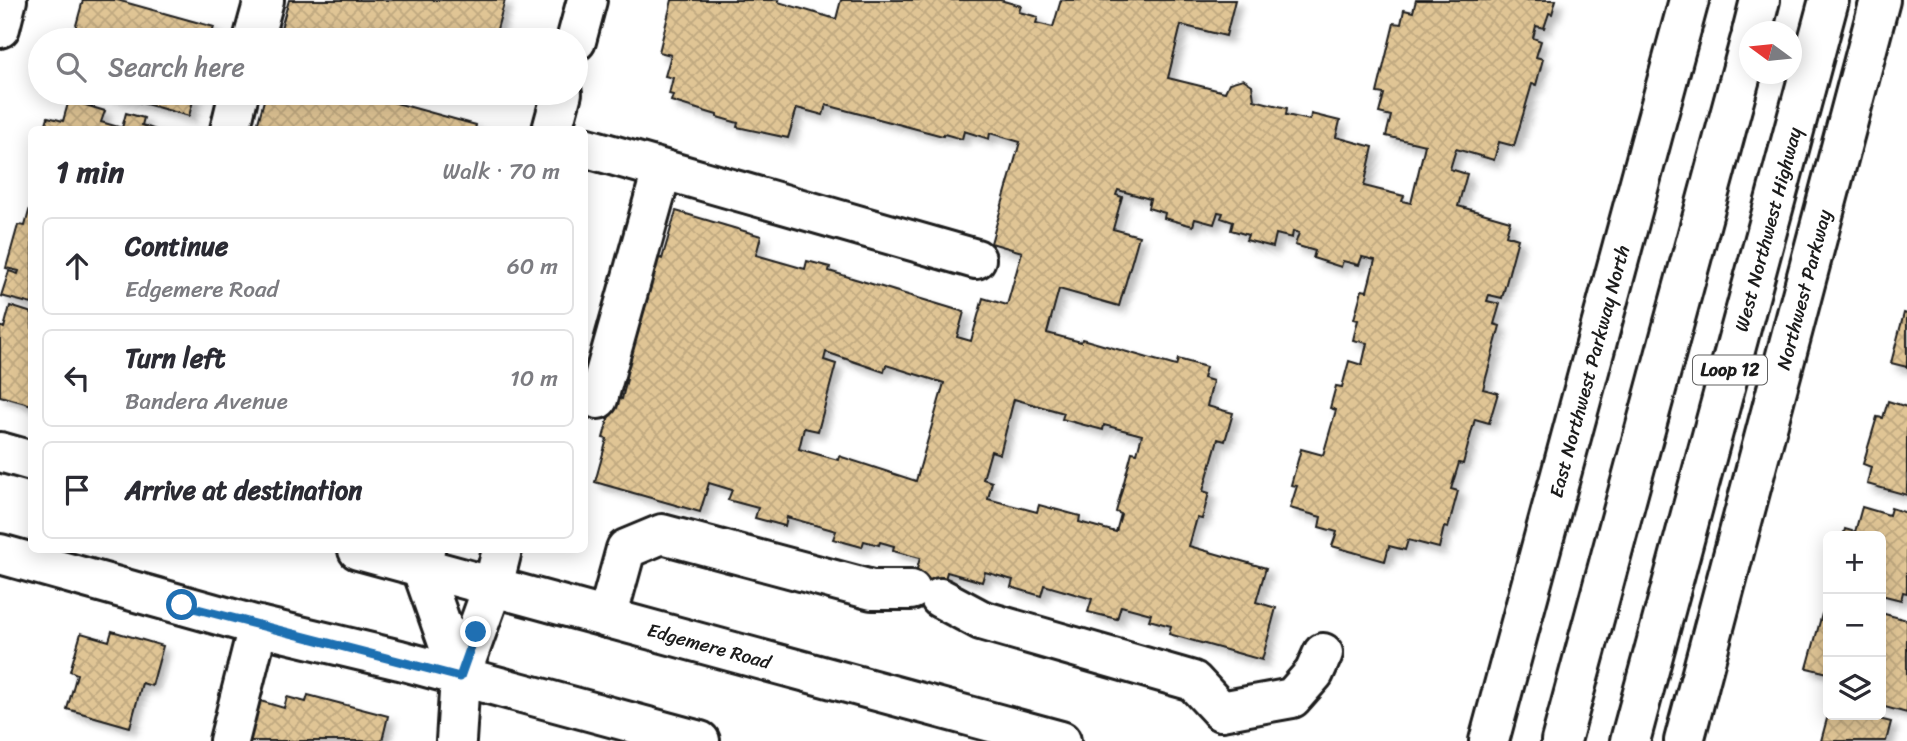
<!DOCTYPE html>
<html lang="en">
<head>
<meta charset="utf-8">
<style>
  :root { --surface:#fff; --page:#f7f7f7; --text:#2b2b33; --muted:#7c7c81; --line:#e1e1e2 }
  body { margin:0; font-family:Sriracha,sans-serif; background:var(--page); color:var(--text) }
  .controls { position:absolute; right:21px; bottom:21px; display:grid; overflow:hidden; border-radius:10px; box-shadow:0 4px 18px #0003 }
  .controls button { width:63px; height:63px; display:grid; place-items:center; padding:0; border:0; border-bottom:2px solid var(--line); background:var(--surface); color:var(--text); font:35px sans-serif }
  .compass { position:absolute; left:1739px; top:21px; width:63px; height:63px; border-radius:50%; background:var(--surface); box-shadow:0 4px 18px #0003; rotate:285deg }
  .stop { position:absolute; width:21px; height:21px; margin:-16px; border:5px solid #1f6fb2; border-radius:50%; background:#fff }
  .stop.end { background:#1f6fb2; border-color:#fff; box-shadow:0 2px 7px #0008 }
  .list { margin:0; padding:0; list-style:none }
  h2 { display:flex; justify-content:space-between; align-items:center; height:91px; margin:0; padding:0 28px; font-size:30px }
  h2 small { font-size:23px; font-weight:400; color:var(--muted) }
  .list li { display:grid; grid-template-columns:46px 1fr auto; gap:21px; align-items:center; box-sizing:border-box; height:98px; margin:0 14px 14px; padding:0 14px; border:2px solid var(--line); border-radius:10px }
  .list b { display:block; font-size:26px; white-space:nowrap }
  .list p { margin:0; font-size:23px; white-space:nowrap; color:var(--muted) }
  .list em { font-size:23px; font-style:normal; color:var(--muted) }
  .icon { flex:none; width:38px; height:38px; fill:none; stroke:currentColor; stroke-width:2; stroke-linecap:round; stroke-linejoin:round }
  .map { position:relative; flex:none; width:1907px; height:741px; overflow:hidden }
  .search { position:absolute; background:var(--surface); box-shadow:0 4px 18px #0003; left:28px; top:28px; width:560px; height:77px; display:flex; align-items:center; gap:18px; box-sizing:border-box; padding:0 24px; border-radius:38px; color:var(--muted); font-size:26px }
  .panel { position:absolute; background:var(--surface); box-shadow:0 4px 18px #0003; left:28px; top:126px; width:560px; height:427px; border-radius:10px }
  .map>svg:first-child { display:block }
</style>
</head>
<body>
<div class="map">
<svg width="1907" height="741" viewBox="0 0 1907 741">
  <defs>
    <pattern id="building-cross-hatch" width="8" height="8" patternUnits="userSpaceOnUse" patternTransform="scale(1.75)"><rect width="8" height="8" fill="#e0c595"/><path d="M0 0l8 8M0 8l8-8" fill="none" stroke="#c0a980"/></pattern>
    <filter id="shadow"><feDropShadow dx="6" dy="6" stdDeviation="3.5" flood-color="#0004"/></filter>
  </defs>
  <rect width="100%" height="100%" fill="#fff"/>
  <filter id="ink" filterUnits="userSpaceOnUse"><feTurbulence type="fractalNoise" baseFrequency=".0143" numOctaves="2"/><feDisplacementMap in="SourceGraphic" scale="14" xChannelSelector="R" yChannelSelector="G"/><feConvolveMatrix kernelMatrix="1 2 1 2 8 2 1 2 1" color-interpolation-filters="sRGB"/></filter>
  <g filter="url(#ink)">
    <!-- building -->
    <path fill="url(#building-cross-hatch)" stroke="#1c1c1c" stroke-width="2" fill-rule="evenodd" filter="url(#shadow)" d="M83,0H117L214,27L210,40H72Z
      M289,0H505L494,40H297L279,35Z
      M672,0H779L778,2L836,19L841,0H1000L1021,6L1019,12L1038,17L1036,23L1053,27L1061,0H1235L1226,36L1181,25L1168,78L1225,92L1229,83L1243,79L1252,85L1254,100L1287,108L1286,115L1310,120L1311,114L1340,121L1336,137L1373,147L1364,186L1404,196L1402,201L1411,203L1425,145L1386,136L1391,116L1379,113L1384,94L1377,93L1394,23L1401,24L1404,10L1413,12L1416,0H1556L1552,14L1549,13L1544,28L1536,26L1533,38L1541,41L1536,57L1543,59L1536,85L1532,84L1514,146L1499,142L1494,160L1456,149L1450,169L1467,174L1458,206L1510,221L1506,235L1518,239L1502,298L1489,295L1487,301L1500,304L1494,324L1500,326L1483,389L1498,393L1489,423L1475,419L1463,464L1459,463L1451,489L1458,491L1448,528L1444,527L1439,548L1408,540L1405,550L1389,546L1385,561L1332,546L1337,532L1319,527L1321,517L1290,508L1297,486L1291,485L1301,449L1323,455L1336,410L1330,408L1336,386L1342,387L1349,361L1362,365L1367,343L1353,340L1358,320L1354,319L1362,290L1367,291L1375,260L1362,257L1359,265L1343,261L1341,267L1313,258L1315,251L1295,245L1299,233L1293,231L1292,238L1276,234L1273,247L1246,240L1248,235L1231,230L1233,222L1221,218L1223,213L1218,212L1214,224L1195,219L1193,226L1164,218L1165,213L1148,208L1150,199L1118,190L1116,195L1122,197L1113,229L1139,236L1119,306L1059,289L1047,333L1081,342L1082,339L1176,366L1178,359L1206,367L1203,378L1213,381L1207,406L1233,413L1225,441L1218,439L1203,491L1209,493L1202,519L1197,518L1189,546L1266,568L1256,602L1276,608L1262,660L1169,634L1171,626L1149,620L1151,614L1121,606L1117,619L1088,612L1092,599L1044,585L1041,596L1011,587L1013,580L985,572L982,582L947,572L940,598L910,594L920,558L893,551L894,546L880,542L879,545L864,541L862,547L833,539L836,531L787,517L785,526L755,518L758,508L728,500L732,490L709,483L700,512L595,482L607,439L603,438L614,397L622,399L627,379L620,377L655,256L662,259L676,211L761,236L756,255L805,269L807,261L830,267L829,271L964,312L957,337L971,341L983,298L1007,305L1022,252L991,243L1020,142L990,133L989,139L964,131L962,139L944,134L943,136L826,105L823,115L797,108L788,138L737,127L738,123L717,117V115L671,101L673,95L669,94L673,78L665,76L671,55L659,52ZM826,352L884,372L886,365L944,383L916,481L839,456L838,460L799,449L804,428L818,431L836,364L824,360ZM1014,399L1064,413L1062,419L1103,430L1104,425L1142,435L1137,453L1132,452L1116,512L1121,514L1116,532L1079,522L1080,516L1039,505L1037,512L988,499L992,482L983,479L991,451L1000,454Z
      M106,93H195L189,116Z
      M266,93H337L376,103L378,98L476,125L475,130H256Z
      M69,100L105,111L101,122L122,128L126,113L144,118L142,125L156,130H44L48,117L63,121Z
      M32,200V304L1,296L9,271L18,274L19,271L6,268L18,225L25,226Z
      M10,306L32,313V405L0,396V326L4,328Z
      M1904,313L1907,314V367L1891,363Z
      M1888,401L1907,407V495L1867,484L1871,467L1863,464L1877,417L1883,418Z
      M1862,507L1889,515L1891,508L1907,513V593L1903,592L1901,600L1881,595V536H1843L1845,529L1855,532Z
      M1881,613L1907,620V713L1881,706Z
      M1822,614L1828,616V673L1807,668Z
      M112,631L163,646L152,686L142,683L130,727L67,709L77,674L70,671L81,633L109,641Z
      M308,695L388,716L382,741H245L257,700L284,708L287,697L306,702Z
      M1828,715H1863L1891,722L1886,741H1821Z"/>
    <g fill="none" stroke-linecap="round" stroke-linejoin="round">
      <!-- minor casing -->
      <g stroke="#1c1c1c" stroke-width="44">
        <g id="minor">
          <path d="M0,28L7,0"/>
          <path d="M253,40L264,0"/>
          <path d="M576,41L587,0"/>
          <path d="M230,130L239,93"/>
          <path d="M552,130L562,93"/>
          <path d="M584,147L976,259"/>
          <path d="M598,399L662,170"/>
          <path d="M0,452L32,461"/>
          <path id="s1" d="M358,550L1061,741"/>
          <path d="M425,550L421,567L460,677"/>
          <path d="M0,554L258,626L400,660L700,741"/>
          <path d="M940,598L981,620L1193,681L1221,711"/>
          <path d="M607,618L626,549L662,534L872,590H911"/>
          <path d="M1221,711L1292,698L1314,673L1323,653"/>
          <path d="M229,741L258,626"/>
          <path d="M456,741L460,677L493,586L502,550"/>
          <path id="s2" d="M1489,741L1689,0"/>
          <path id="s3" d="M1684,741L1880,0"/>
        </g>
      </g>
      <!-- major casing -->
      <g stroke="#1c1c1c" stroke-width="44">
        <g id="major">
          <path d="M1752,32L1760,0"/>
          <path d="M1561,741L1750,41"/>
          <path id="s4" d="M1630,741L1829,0"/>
        </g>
      </g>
      <!-- minor -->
      <use href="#minor" stroke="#fff" stroke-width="38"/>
      <!-- major -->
      <use href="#major" stroke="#fff" stroke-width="38"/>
    </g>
  </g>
  <g fill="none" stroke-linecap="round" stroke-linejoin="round" filter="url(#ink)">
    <!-- route -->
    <path stroke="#1f6fb2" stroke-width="9" d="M182,605L460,677L476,632"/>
  </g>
  <g text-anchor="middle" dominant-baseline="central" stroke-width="5" stroke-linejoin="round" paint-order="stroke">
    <!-- shield labels -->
    <rect fill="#fff" stroke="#606060" stroke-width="2" x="1693" y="355.5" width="74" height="29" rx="5"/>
    <g font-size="18" font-weight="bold" fill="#1c1c1c">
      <text x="1730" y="370">Loop 12</text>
    </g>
    <!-- street labels -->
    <g font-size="19" fill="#1c1c1c" stroke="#fff">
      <text stroke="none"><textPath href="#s4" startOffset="530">West Northwest Highway</textPath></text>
      <text stroke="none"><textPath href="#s3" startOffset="467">Northwest Parkway</textPath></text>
      <text stroke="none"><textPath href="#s2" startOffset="383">East Northwest Parkway North</textPath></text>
      <text stroke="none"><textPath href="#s1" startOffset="364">Edgemere Road</textPath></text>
    </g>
  </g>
</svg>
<div class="controls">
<button>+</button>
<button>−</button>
<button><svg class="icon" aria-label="layers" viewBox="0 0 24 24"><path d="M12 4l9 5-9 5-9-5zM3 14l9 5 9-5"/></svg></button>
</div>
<svg class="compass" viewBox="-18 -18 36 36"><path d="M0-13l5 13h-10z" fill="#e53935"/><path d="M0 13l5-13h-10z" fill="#7c7c81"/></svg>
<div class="stop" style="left:182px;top:605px"></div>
<div class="stop end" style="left:476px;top:632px"></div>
<div class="search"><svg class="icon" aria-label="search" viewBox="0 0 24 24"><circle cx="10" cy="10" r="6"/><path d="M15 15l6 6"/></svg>Search here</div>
<section class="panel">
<h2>1 min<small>Walk · 70 m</small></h2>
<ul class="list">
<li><svg class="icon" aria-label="ahead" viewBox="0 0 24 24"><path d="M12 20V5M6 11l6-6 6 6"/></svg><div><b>Continue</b><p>Edgemere Road</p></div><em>60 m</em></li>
<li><svg class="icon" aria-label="left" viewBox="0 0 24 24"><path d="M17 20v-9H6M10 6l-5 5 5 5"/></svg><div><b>Turn left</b><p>Bandera Avenue</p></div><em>10 m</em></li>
<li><svg class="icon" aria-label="arrive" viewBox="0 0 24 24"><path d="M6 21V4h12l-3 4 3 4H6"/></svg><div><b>Arrive at destination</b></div></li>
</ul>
</section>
</div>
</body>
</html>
